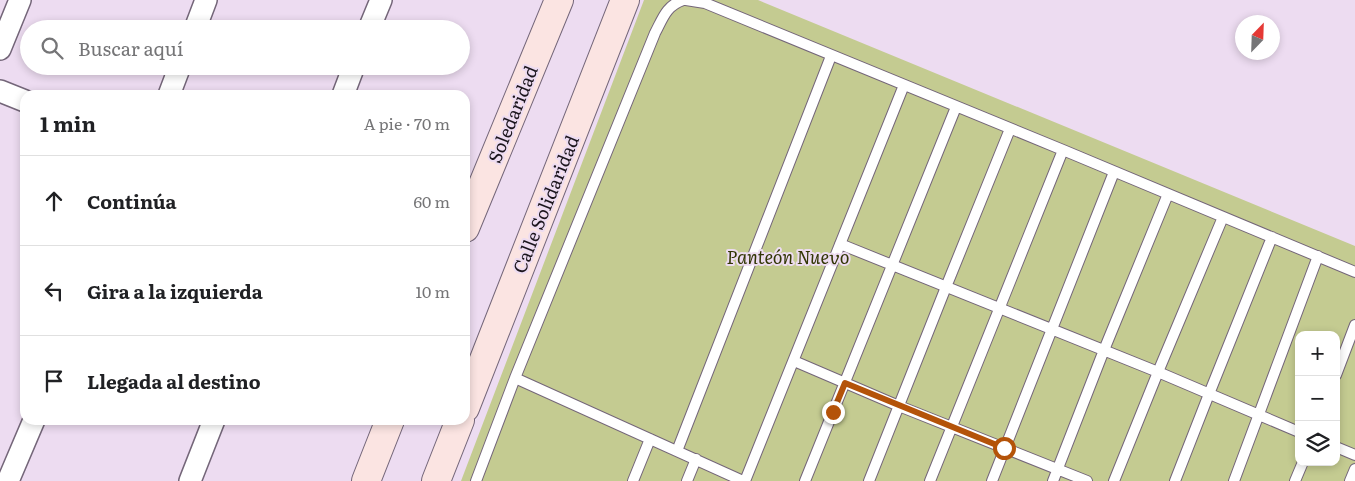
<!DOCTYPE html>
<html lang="es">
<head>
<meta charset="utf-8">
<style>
  :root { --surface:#fff; --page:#f2f2f2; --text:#202124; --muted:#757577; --line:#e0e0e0 }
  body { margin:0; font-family:Literata,serif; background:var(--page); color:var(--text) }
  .controls { position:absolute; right:15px; bottom:15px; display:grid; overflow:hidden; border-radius:10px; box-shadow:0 2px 8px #0003 }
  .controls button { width:45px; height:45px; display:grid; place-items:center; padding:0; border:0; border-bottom:1px solid var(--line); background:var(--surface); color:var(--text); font:25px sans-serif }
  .compass { position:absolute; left:1235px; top:15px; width:45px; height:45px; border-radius:50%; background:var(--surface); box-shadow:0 2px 8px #0003; rotate:23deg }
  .stop { position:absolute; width:15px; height:15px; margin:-11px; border:4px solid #b45309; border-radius:50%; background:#fff }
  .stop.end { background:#b45309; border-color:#fff; box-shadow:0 1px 5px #0008 }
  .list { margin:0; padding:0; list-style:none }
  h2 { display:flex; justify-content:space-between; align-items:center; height:65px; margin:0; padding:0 20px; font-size:21px }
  h2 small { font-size:16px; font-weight:400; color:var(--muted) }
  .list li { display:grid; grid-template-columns:32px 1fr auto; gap:15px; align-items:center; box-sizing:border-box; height:90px; padding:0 20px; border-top:1px solid var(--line) }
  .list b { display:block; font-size:19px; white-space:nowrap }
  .list em { font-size:16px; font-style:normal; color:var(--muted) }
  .icon { flex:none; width:28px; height:28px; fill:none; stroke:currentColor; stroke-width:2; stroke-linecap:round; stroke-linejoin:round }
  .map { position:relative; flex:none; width:1355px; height:481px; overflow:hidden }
  .search { position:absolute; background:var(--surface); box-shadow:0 2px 8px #0003; left:20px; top:20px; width:450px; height:55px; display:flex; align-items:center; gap:12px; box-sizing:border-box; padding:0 18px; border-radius:28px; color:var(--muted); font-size:19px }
  .panel { position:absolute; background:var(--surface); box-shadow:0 2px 8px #0003; left:20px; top:90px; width:450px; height:335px; border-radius:15px }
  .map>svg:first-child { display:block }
</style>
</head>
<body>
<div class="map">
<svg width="1355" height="481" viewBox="0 0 1355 481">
  <rect width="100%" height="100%" fill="#eddcf1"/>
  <!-- green -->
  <path fill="#c4cb91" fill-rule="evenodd" d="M644,0H758L1355,246V481H461ZM1299,335H1336V462H1299Z"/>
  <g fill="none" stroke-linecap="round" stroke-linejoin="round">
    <!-- lane casing -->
    <g stroke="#746679" stroke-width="12">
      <path id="lane" d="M686,0L705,3L1063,150L1355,272
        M840,244L1158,372L1299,432
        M794,361L899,406L1087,481
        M1336,375L1355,325
        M515,378L743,481
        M1336,447L1355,455
        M677,451L831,56
        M476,481L515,378L655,33C663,18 666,6 683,0
        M633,481L650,439
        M687,481L696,459
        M745,481L904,85
        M805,481L956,107
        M869,481L946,287L1010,129
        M930,481L1063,150
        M992,481L1114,172
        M1053,481L1104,350L1168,194
        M1114,481L1158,372L1223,217
        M1175,481L1209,394L1272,237
        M1234,481L1318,256
        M1295,481L1303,462
        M1350,481L1355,469"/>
    </g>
    <!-- street casing -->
    <g stroke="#746679" stroke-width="24">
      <path id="street" d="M195,29L206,0
        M369,29L381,0
        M0,49L20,0
        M0,91L25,101
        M169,95L180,66
        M343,95L354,66
        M8,481L34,420
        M190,481L214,420"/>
    </g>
    <!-- secondary casing -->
    <g stroke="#746679" stroke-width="30">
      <path id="secondary" d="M465,228L559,0
        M465,408L625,0
        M366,481L390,420
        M436,481L460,420"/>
    </g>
    <!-- lane -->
    <use href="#lane" stroke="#fff" stroke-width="10"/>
    <!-- street -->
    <use href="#street" stroke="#fff" stroke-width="21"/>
    <!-- secondary -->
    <use href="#secondary" stroke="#fbe4e2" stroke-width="28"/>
  </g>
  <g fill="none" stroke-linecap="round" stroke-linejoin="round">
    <!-- route -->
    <path stroke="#b45309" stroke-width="6" d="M833,412L845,383L1004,448"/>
  </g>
  <g text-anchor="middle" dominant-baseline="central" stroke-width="4" stroke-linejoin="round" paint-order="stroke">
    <!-- street labels -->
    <g font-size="18" fill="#1b151d" stroke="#eddcf1">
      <text transform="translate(512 114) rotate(-68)">Soledaridad</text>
      <text transform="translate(545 204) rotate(-68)">Calle Solidaridad</text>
    </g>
    <!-- park labels -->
    <g font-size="18" font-style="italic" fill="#323605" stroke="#eddcf1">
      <text x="788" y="256">Panteón Nuevo</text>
    </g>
  </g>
</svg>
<div class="controls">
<button>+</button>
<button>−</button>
<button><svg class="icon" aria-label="layers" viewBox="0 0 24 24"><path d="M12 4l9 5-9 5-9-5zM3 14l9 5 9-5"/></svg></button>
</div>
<svg class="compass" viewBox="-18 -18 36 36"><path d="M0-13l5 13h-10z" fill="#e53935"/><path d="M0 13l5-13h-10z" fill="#757577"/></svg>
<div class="stop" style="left:1004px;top:448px"></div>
<div class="stop end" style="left:833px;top:412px"></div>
<div class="search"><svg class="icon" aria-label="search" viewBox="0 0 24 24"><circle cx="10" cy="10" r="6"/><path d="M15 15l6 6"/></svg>Buscar aquí</div>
<section class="panel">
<h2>1 min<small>A pie · 70 m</small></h2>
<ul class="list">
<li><svg class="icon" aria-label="ahead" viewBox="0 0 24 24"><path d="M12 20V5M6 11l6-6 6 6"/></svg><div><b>Continúa</b></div><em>60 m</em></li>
<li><svg class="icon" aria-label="left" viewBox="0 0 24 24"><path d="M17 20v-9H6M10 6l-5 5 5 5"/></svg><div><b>Gira a la izquierda</b></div><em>10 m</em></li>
<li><svg class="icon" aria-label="arrive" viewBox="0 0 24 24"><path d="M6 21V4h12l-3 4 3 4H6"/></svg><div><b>Llegada al destino</b></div></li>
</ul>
</section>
</div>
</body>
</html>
